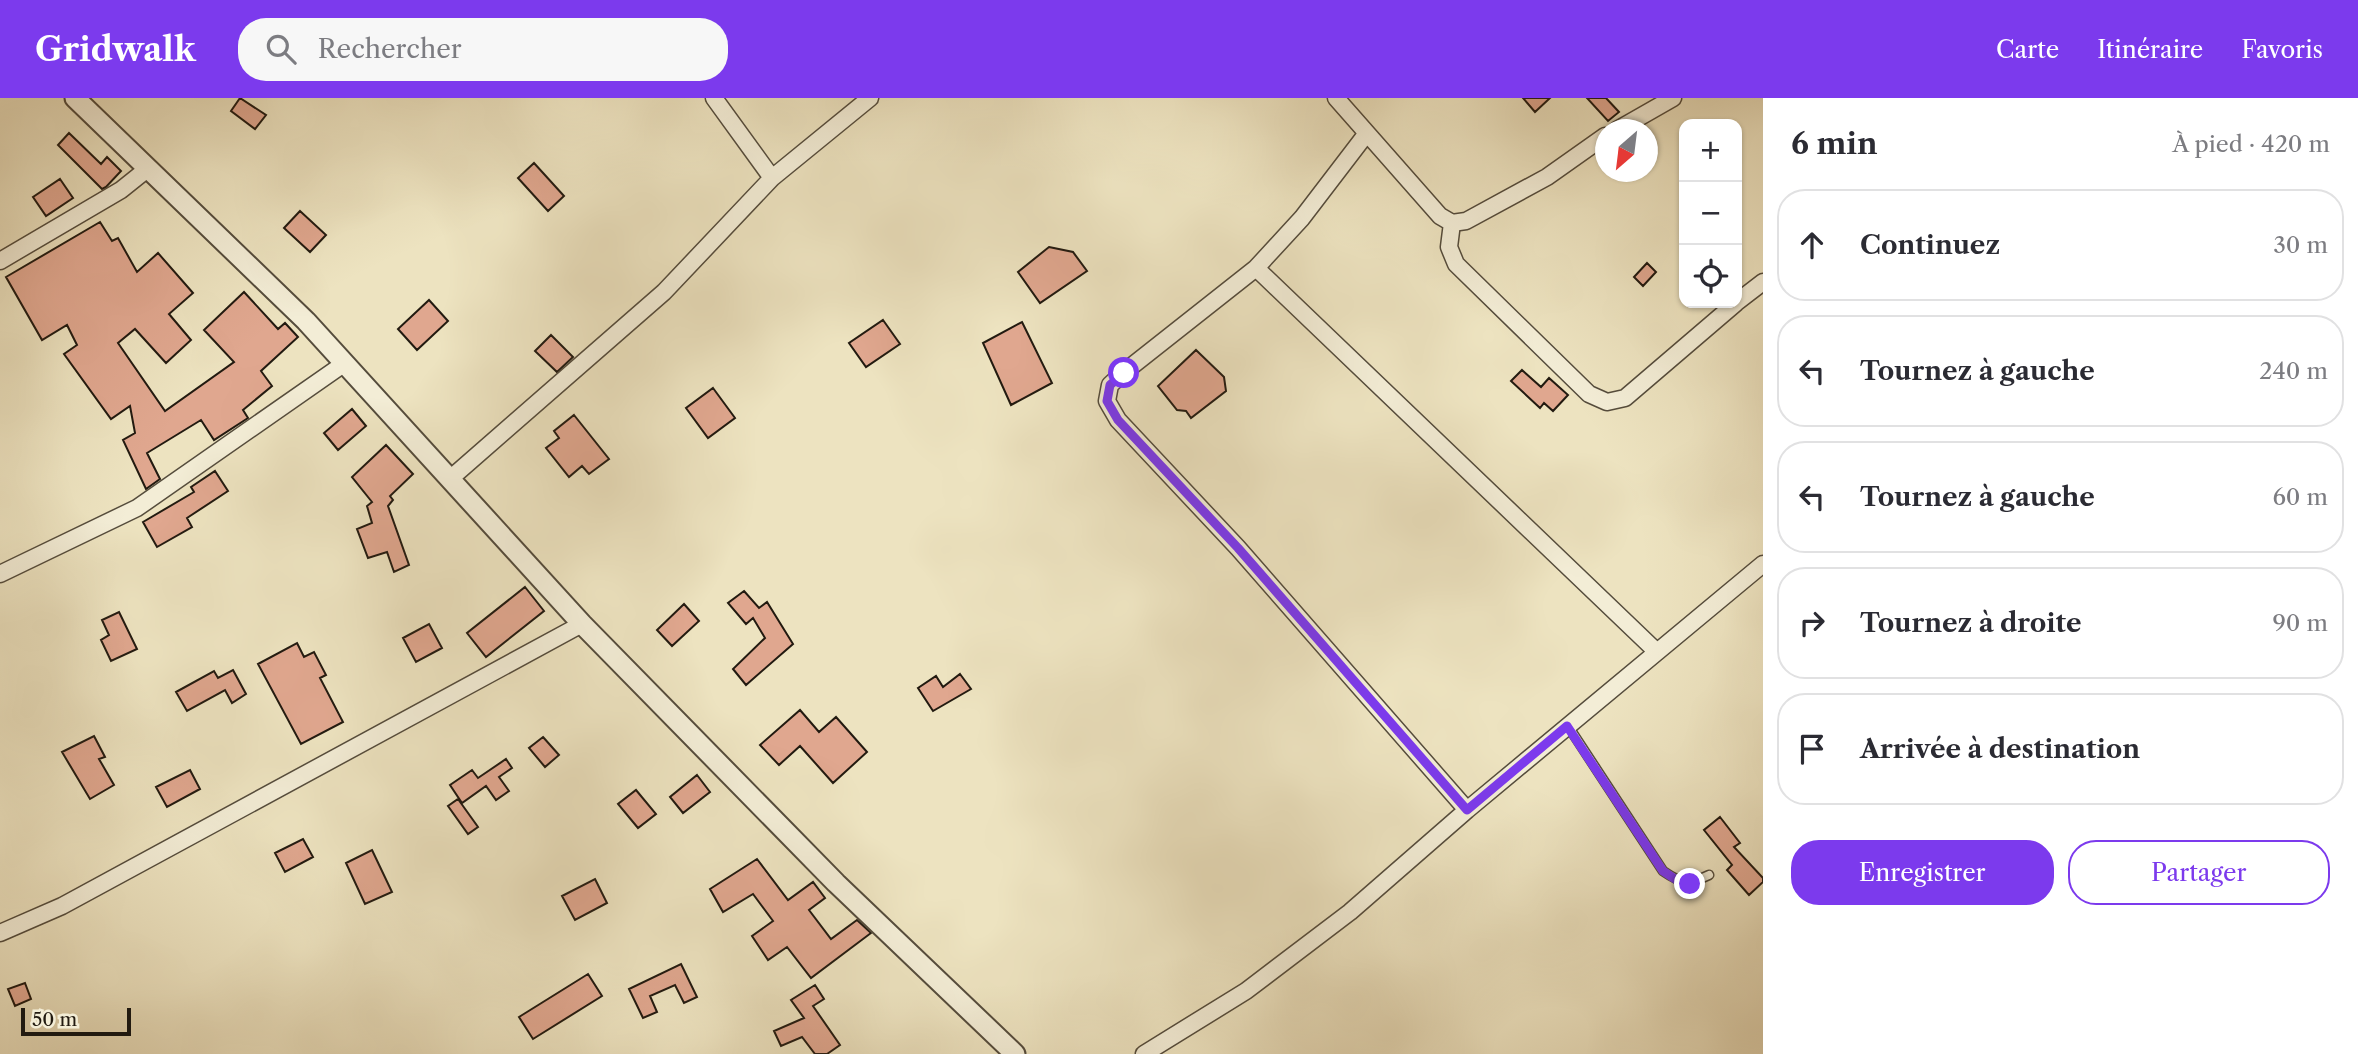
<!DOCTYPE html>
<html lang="fr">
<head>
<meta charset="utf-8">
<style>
  :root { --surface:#fff; --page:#f7f7f7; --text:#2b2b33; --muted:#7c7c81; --line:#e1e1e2; --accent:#7c3aed }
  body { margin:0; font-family:"Libre Caslon Text",serif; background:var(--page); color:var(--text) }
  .controls { position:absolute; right:21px; top:21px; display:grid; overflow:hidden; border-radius:14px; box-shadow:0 2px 5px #0004 }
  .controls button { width:63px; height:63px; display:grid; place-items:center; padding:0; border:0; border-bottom:2px solid var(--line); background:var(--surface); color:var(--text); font:35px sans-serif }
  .compass { position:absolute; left:1595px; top:21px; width:63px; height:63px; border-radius:50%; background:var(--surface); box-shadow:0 2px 5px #0004; rotate:208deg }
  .scale { position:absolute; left:21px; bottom:18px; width:110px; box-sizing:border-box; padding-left:7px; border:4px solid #221a10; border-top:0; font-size:19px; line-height:24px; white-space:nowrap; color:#221a10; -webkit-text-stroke:5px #f3edd6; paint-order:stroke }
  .stop { position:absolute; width:21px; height:21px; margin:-16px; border:5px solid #7c3aed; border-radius:50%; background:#fff }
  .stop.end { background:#7c3aed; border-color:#fff; box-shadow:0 2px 7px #0008 }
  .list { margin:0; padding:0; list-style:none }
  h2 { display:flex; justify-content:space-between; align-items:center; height:91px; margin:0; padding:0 28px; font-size:30px }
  h2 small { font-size:23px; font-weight:400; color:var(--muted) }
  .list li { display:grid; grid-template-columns:46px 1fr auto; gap:21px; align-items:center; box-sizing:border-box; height:112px; margin:0 14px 14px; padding:0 14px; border:2px solid var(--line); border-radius:28px }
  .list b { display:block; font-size:26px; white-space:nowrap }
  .list em { font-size:23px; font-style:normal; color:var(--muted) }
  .actions { display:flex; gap:14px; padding:21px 28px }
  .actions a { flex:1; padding:16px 0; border:2px solid var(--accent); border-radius:28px; text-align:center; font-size:24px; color:var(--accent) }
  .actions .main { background:var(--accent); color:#fff }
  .icon { flex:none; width:38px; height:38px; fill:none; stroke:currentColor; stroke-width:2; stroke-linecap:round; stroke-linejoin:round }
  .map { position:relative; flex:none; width:1763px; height:956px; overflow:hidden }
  header { display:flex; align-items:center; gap:42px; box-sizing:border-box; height:98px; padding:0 35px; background:var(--accent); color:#fff }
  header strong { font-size:33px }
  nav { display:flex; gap:38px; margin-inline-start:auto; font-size:24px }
  .search { width:490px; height:63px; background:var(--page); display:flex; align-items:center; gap:18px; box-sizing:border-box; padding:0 24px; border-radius:28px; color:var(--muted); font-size:26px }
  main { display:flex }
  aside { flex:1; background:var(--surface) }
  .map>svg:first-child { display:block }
</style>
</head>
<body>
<header>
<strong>Gridwalk</strong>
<div class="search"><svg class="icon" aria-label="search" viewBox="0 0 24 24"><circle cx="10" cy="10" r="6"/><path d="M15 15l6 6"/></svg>Rechercher</div>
<nav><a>Carte</a><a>Itinéraire</a><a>Favoris</a></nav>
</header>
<main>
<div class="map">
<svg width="1763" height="956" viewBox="0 0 1763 956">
  <rect width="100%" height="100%" fill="#ede3c0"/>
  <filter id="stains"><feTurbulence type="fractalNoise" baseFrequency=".00286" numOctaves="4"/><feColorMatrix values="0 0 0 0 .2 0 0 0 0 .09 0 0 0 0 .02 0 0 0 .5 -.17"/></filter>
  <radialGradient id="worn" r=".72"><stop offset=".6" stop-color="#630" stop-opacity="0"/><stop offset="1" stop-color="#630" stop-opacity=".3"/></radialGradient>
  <!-- building -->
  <path fill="#e0a78f" stroke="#221a10" stroke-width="2" d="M240,0L266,17L255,31L231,13Z
    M1523,0H1550L1535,14Z
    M1587,0H1606L1619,14L1608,23Z
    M69,35L101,66L107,59L121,73L106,89L102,91L58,47Z
    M534,65L564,98L548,113L518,80Z
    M60,81L73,100L46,118L33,99Z
    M300,113L326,137L310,154L284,130Z
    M100,124L112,143L118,140L137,174L158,155L193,195L169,216L191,242L166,265L135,231L118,245L165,313L234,264L204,232L244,194L278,231L285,225L298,239L261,273L272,288L243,312L248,320L214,342L201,322L147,355L160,381L146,391L123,342L135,335L130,308L111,321L64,256L77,247L67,227L42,242L6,179Z
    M1049,149L1073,154L1087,173L1040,205L1018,174Z
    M1647,165L1656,174L1643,188L1634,179Z
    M429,202L448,223L417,252L398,231Z
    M883,222L900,246L866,269L849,245Z
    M1022,224L1052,285L1011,307L983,245Z
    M551,237L573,259L557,274L535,253Z
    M1196,252L1224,279L1226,293L1191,320L1186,313L1177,312L1158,288Z
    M1522,272L1541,289L1549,280L1568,297L1553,313L1544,305L1540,310L1511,283Z
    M713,290L735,320L708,340L686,310Z
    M352,311L366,328L338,352L324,335Z
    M574,317L609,361L589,376L582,368L569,379L546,350L559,340L554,333Z
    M386,347L413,376L390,398L393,402L388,408L409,467L394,474L387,454L368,460L357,431L372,425L367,408L372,404L352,379Z
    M215,373L228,393L187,420L192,429L157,449L143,424L194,394L191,389Z
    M525,489L544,513L486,559L467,535Z
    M744,493L759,510L767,504L793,546L746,587L733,571L765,540L753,520L746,526L728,505Z
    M684,506L699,523L672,548L657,532Z
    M119,514L137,551L111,563L101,542L109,537L102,522Z
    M429,526L442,550L416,564L403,540Z
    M297,545L304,559L314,554L326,577L320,580L343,624L301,646L258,566Z
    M233,572L246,596L232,605L225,592L187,613L176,594L214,573L218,580Z
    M960,576L971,591L933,613L918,590L936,578L943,589Z
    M800,612L819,634L836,619L867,654L833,685L800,648L779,667L760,647Z
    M94,638L105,659L99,661L114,687L90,701L62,654Z
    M543,639L559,657L545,669L529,650Z
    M506,661L512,670L499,679L509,693L496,702L486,688L462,705L450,687L472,672L478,680Z
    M190,672L200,691L167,709L156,689Z
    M697,677L710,694L683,715L670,699Z
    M636,692L656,716L638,730L618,706Z
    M458,701L478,729L468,736L448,708Z
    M1720,719L1740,745L1734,749L1763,780V784L1749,797L1727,772L1732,767L1704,732Z
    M303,741L313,759L285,774L275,755Z
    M372,752L392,794L365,806L346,765Z
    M757,761L788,802L813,784L825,800L809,812L831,841L857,822L871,835L811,880L787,849L768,862L752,838L773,823L753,796L723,814L710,791Z
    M595,781L607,805L575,822L562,798Z
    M681,866L697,899L684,905L675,887L650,898L657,914L643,920L629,891Z
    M588,876L602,898L533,941L519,919Z
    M25,885L31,901L15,908L8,891Z
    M815,887L824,901L813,908L840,947L827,956H815L802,939L781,948L774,933L804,920L791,902Z"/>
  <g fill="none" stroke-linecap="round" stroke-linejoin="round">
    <!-- service casing -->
    <g stroke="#554c3c" stroke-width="11">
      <path id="service" d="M1568,628L1663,773C1682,786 1688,787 1709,777"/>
    </g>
    <!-- minor casing -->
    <g stroke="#554c3c" stroke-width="19">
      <path id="minor" d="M714,0L772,80
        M1336,0L1440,118L1452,125L1466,123L1547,79L1605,38
        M1617,32L1673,0
        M1367,35L1302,120L1256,170L1123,275L1110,287L1107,303L1118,322L1238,450L1467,712
        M1452,125L1449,149L1456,166L1589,296L1607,304L1625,300L1736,205
        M0,163L121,92L146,72
        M1256,170L1657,554
        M1737,204L1763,184
        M451,380L664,194L772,80L870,0
        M0,476L137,410L345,265
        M0,835L62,808L582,526
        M1144,956L1246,893L1350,814L1467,712L1763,466"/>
    </g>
    <!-- tertiary casing -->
    <g stroke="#554c3c" stroke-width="23">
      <path id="tertiary" d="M75,0L306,223L582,526L836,785L1015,956"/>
    </g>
    <!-- service -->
    <use href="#service" stroke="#f3edd6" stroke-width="8"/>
    <!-- minor -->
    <use href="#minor" stroke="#f3edd6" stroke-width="16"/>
    <!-- tertiary -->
    <use href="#tertiary" stroke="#f3edd6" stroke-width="19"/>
  </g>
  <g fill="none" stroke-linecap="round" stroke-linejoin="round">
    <!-- route -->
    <path stroke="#7c3aed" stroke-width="9" d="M1124,275L1110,287L1107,303L1118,322L1238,450L1467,712L1567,628L1663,773L1681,785L1690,786"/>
  </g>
  <rect width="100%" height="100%" filter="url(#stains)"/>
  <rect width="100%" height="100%" fill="url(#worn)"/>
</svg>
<div class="controls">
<button>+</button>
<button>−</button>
<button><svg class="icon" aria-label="locate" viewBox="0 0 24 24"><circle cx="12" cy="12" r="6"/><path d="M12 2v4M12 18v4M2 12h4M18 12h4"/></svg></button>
</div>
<svg class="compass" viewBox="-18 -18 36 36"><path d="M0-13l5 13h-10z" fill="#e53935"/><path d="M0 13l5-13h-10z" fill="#7c7c81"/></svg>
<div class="scale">50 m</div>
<div class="stop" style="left:1124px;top:275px"></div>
<div class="stop end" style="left:1690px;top:786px"></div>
</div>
<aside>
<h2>6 min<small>À pied · 420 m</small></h2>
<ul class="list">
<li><svg class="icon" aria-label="ahead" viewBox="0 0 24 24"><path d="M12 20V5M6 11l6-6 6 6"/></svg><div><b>Continuez</b></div><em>30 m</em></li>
<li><svg class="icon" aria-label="left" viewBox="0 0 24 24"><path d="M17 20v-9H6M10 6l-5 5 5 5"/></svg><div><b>Tournez à gauche</b></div><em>240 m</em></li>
<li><svg class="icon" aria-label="left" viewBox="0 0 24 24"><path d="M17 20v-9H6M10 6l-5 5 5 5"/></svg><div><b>Tournez à gauche</b></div><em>60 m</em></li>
<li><svg class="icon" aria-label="right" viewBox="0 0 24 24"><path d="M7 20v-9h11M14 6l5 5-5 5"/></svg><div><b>Tournez à droite</b></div><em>90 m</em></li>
<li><svg class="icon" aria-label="arrive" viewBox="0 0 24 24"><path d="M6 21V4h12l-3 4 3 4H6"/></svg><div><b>Arrivée à destination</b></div></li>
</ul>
<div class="actions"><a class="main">Enregistrer</a><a>Partager</a></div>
</aside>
</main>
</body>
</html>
